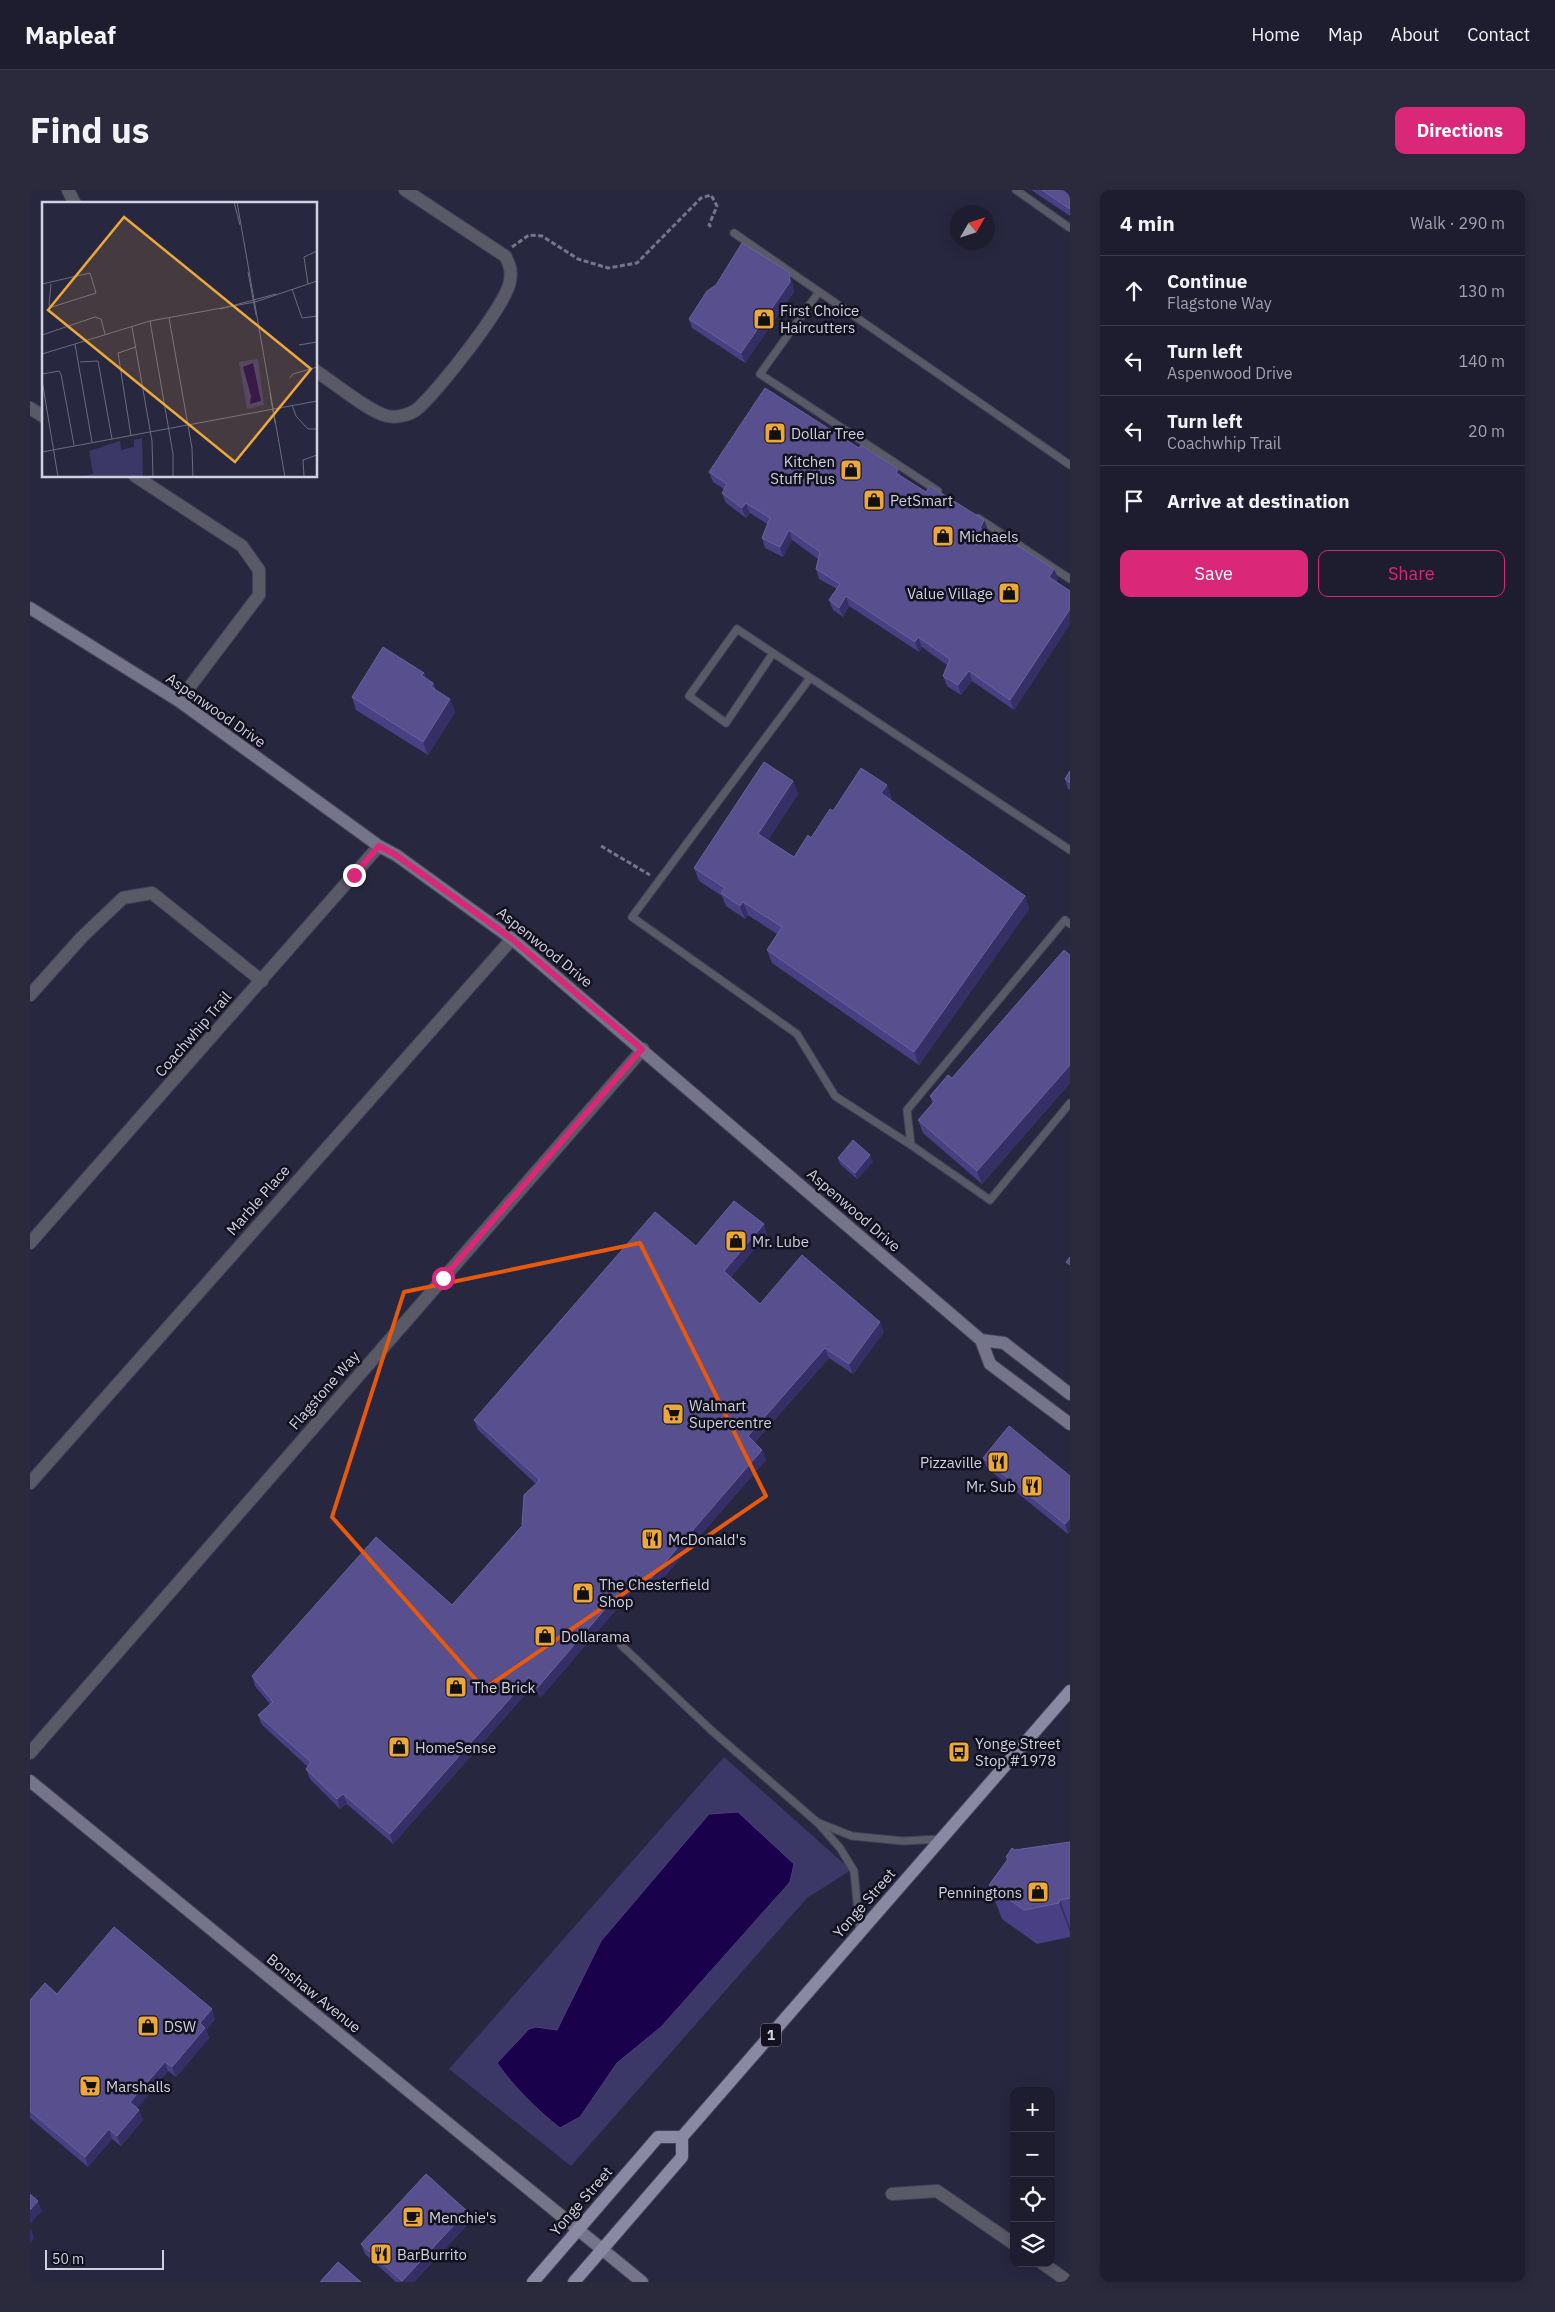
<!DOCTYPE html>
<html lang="en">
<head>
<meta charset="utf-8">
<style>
  :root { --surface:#1e1d30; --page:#2b2a3c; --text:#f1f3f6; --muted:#a1a2ab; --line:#3c3b4c; --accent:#db2777 }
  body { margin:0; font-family:"IBM Plex Sans",sans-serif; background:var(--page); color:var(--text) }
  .controls { position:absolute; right:15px; bottom:15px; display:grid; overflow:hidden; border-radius:10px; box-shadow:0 2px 12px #0003 }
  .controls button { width:45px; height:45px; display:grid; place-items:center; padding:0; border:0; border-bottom:1px solid var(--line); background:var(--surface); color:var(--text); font:25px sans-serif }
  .compass { position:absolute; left:920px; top:15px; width:45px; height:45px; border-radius:50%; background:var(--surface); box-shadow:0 2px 12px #0003; rotate:51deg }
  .scale { position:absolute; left:15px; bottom:12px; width:119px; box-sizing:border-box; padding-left:5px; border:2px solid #d0d0e1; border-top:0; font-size:14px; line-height:18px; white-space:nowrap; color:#d0d0e1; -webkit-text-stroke:4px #12111d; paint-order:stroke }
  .stop { position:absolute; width:15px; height:15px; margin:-11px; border:4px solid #db2777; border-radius:50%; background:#fff }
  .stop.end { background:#db2777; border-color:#fff; box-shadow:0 1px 5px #0008 }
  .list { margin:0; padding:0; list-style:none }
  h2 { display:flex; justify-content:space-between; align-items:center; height:65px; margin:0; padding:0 20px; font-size:21px }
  h2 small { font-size:16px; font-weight:400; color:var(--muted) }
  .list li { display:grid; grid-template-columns:32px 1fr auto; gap:15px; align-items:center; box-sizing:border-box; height:70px; padding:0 20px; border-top:1px solid var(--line) }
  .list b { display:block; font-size:19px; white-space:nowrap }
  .list p { margin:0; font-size:16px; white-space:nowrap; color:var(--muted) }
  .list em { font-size:16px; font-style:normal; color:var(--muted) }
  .actions { display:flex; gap:10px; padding:15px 20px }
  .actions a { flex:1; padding:11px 0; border:1px solid var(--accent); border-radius:10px; text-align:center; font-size:18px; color:var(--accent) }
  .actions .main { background:var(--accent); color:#fff }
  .icon { flex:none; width:28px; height:28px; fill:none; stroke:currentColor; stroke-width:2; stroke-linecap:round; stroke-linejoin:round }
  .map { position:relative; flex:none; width:1040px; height:2092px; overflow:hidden; border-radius:10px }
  header { display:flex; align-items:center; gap:30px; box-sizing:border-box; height:70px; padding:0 25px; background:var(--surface); border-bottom:1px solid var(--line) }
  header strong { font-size:24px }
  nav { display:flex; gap:28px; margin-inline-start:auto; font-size:18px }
  .intro { display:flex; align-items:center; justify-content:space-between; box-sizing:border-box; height:120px; padding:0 30px }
  h1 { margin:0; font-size:35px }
  .button { padding:12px 22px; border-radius:10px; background:var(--accent); color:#fff; font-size:18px; font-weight:700 }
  main { display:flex; gap:30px; padding:0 30px }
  aside { flex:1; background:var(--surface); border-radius:10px; box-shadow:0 2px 12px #0003 }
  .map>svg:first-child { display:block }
</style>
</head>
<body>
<header>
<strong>Mapleaf</strong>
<nav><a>Home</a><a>Map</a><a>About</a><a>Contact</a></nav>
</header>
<div class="intro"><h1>Find us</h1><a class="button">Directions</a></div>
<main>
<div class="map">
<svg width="1040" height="2092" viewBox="0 0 1040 2092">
  <rect width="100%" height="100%" fill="#282740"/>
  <!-- green -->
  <path fill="#3b3867" d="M694,1567L821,1680L777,1708L541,1976L419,1879Z"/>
  <!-- water -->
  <path fill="#19014b" stroke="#503f78" d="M708,1622L764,1674L760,1692L631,1837L587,1873L550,1927L530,1938C506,1919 485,1898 467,1873L499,1839L506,1837L527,1840L571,1751L679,1624Z"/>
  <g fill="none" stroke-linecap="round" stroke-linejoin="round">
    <!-- lane casing -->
    <g stroke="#43425a" stroke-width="9">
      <path id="lane" d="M986,0L1040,38
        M704,43L1040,275
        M788,103L730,184L908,301
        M948,328L1040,389
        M743,463L696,533L659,506L707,439L1040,660
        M780,488L602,727L767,844L805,906L881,955
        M1040,734L1035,730L877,920L881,955L960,1010L1040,913
        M591,1455L681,1540L788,1633L810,1658L824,1681L830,1742
        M789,1633L822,1646L873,1651L911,1649"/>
    </g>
    <!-- street casing -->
    <g stroke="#43425a" stroke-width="14">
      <path id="street" d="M38,0L45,14
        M286,181C303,192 339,222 357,226C366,228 379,225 386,220C406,204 477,114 480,91C482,81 480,74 475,66L375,0
        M0,218L14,227
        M105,286L212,356L229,380V405L149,511
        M0,805L52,747L93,708L122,703L232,791
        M0,1053L349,656
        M0,1293L482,749
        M0,1563L613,859
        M862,2004L907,2001L984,2054
        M1012,2073L1039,2092"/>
    </g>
    <!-- secondary casing -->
    <g stroke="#43425a" stroke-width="14">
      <path id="secondary" d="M0,418L149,511L349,656L366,665L482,749L951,1150L960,1174L1040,1234
        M951,1150L974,1153L1040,1204
        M0,1591L612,2092"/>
    </g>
    <!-- primary casing -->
    <g stroke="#43425a" stroke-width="14">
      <path id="primary" d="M503,2092L628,1947H652
        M544,2092L652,1967V1947L1040,1501"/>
    </g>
    <!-- path -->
    <path stroke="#76758b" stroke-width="3" stroke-dasharray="5 2.5" stroke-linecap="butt" d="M482,57L499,45L512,46L548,69L578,78L607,73L671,8L681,5L687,16L679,35L682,38
      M571,656L620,685"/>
    <!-- lane -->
    <use href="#lane" stroke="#5a5a67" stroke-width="7"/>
    <!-- street -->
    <use href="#street" stroke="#5a5a67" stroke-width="12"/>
    <!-- secondary -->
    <use href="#secondary" stroke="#757489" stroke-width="12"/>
    <!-- primary -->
    <use href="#primary" stroke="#8989a3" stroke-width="12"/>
  </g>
  <!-- wall -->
  <path fill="#483f84" d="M1001,0H1040V26Z
    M762,92L764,102L715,173L662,138L659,129Z
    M829,258L868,279L871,287L896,302L954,330L958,340L957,342L979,356L1024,379L1028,388L1026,392L1040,401V434L984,520L942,491L931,505L917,496L913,486L917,475L892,457L889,462L819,416L813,427L803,420L799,410L807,399L789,389L786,379L788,369L762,350L753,367L735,358L732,348L737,334L720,323L716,328L696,313L692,303L694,299L683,292L679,282Z
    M394,483L396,489L403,493L406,500L420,509L425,522L398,565L326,520L322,507Z
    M1040,581V600L1038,599L1035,589Z
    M763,591L768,604L738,650L764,667L803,621L862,608L860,610L995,706L999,719L889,875L742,773L737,760L747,744L718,725L715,729L696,716L692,706L669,691L664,678Z
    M1040,765V893L952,994L893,943L888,930L902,913L900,906L922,888Z
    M808,968L843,972L827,989L810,974Z
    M737,1044L701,1087L730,1114L854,1142L823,1184L799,1168L724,1253L732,1260L736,1270L622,1401L609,1393L511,1507L502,1497L363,1654L317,1614L310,1619L280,1589L276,1579L278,1577L232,1535L228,1525L240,1514L225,1496L222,1486L422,1415L492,1336L506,1294L448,1240L444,1230L666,1056Z
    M953,1268L1040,1286L1038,1344L957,1278Z
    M1040,1652V1747L1007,1754L972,1729L959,1695L977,1671L976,1667L985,1660Z
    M27,1804L185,1829L176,1840L179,1848L146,1887L138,1881L107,1918L113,1930L91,1956L82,1949L58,1977L0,1928V1810Z
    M437,2021L441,2031L384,2092H366L335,2064L331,2054Z"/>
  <!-- shaded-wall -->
  <path fill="#352f65" d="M759,82L762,92L764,102L715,173L711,163Z
    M868,279L872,289L866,283Z
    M716,313L720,323L716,328L712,318Z
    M954,330L958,340L953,348L950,338Z
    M759,340L762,350L753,367L750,357Z
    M1024,379L1028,388L1023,397L1019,387Z
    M816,406L819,416L813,427L809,418Z
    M1040,419V434L984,520L980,510Z
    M888,447L892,457L889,462L885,452Z
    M939,481L942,491L931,505L928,495Z
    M394,483L399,496L391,485Z
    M420,509L425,522L398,565L393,552Z
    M763,591L768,604L733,657L728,644Z
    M857,595L862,608L856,616L851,603Z
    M995,706L999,719L889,875L884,862Z
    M713,712L718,725L715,729L710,716Z
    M1040,875V893L952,994L947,981Z
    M840,965L843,972L827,989L825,983Z
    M734,1034L737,1044L698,1091L694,1081Z
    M850,1132L854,1142L823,1184L819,1174Z
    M795,1158L799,1168L721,1256L718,1246Z
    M732,1260L736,1270L622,1401L618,1392Z
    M1040,1328V1342L1038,1344L1035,1334Z
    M606,1383L609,1393L511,1507L507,1498Z
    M499,1487L502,1497L363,1654L360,1644Z
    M313,1604L317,1614L310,1619L307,1609Z
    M1030,1710L1040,1738V1742L1029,1713Z
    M182,1819L185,1829L176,1840L179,1848L146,1887L142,1877L170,1833Z
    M135,1872L138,1881L104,1922L100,1912Z
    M109,1920L113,1930L91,1956L87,1946Z
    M79,1939L82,1949L58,1977L55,1967Z
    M8,2011L12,2021L0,2034V2020Z
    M437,2021L441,2031L384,2092H372Z
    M1,2038L4,2048L0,2054V2039Z"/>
  <!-- building -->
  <path fill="#574f8e" stroke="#6a639b" d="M1012,0H1040V19Z
    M712,53L759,82L760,92L711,163L659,129L677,101L686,95Z
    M735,198L829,258L831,255L868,279L866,283L896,302L900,296L954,330L950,338L979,356L982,352L1024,379L1019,387L1040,401V419L980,510L939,481L928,495L913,486L920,469L888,447L885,452L816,406L809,418L799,410L810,394L786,379L790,362L759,340L750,357L732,348L740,328L716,313L712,318L692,303L697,294L679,282Z
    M353,457L394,483L391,485L403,493L401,497L420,509L393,552L322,507Z
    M734,572L763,591L728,644L764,667L778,645L781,648L800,619L803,621L831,578L857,595L851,603L995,706L884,862L737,760L752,737L713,712L710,716L691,703L695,698L664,678Z
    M1040,581V593L1035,589Z
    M1034,760L1040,765V875L947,981L888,930L905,911L900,906L918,885L922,888Z
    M823,950L840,965L825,983L808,968Z
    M704,1011L734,1034L694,1081L730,1114L772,1065L850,1132L819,1174L795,1158L718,1246L732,1260L618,1392L606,1383L507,1498L499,1487L360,1644L313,1604L307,1609L276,1579L281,1572L228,1525L243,1512L222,1486L346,1347L422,1415L492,1336L494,1305L510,1290L444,1230L625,1022L666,1056Z
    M1040,1067V1075L1036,1072Z
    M979,1236L1040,1286V1328L1035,1334L953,1268Z
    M1040,1652V1708L1030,1710L1029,1713L994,1720L959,1695L978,1669L976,1667L982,1658L985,1660Z
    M84,1737L182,1819L170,1833L175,1838L142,1877L135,1872L100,1912L109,1920L87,1946L79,1939L55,1967L0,1921V1810L15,1793L27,1804Z
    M396,1984L437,2021L372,2091L331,2054Z
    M0,2004L8,2011L0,2020Z
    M308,2072L331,2092H290Z"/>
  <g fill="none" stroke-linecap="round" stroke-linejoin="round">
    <!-- route -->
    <path stroke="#db2777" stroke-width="6" d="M324,685L349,656L366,665L482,749L612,859L413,1088"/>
  </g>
  <!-- marked area -->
  <path fill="none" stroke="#e8590c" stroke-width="4" stroke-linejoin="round" d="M610,1053L736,1306L454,1499L302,1327L374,1102Z"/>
  <!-- icons -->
  <defs>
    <g id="shop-square" transform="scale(1.125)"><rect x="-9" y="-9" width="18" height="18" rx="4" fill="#eca93a" stroke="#12111d"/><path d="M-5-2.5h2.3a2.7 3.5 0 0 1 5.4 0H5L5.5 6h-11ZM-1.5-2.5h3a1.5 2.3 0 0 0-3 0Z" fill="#111"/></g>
    <g id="supermarket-square" transform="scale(1.125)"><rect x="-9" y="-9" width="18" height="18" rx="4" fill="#eca93a" stroke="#12111d"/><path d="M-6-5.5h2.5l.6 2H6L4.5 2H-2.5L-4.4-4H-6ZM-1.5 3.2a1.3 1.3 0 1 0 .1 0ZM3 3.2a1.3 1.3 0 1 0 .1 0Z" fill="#111"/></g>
    <g id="restaurant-square" transform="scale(1.125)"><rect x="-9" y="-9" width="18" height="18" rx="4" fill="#eca93a" stroke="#12111d"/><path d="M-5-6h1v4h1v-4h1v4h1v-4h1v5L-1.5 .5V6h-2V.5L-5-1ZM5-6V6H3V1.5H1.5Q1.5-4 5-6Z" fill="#111"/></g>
    <g id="bus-square" transform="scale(1.125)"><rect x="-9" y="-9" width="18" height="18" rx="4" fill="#eca93a" stroke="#12111d"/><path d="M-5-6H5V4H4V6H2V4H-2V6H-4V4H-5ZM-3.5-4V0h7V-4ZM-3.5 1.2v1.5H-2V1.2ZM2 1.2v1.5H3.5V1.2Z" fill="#111"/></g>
    <g id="cafe-square" transform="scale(1.125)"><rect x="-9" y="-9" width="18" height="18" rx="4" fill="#eca93a" stroke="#12111d"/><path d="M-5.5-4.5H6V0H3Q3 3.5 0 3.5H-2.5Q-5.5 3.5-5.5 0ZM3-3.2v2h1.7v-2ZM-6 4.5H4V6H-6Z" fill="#111"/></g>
  </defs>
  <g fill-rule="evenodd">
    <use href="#shop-square" x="734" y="129"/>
    <use href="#shop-square" x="745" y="243"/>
    <use href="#shop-square" x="821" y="280"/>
    <use href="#shop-square" x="844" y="310"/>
    <use href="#shop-square" x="913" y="346"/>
    <use href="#shop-square" x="979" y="403"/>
    <use href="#shop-square" x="706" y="1051"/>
    <use href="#supermarket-square" x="643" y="1224"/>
    <use href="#restaurant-square" x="968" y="1272"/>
    <use href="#restaurant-square" x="1002" y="1296"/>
    <use href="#restaurant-square" x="622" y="1349"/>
    <use href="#shop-square" x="553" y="1403"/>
    <use href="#shop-square" x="515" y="1446"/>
    <use href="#shop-square" x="426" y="1497"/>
    <use href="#shop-square" x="369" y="1557"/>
    <use href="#bus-square" x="929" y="1562"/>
    <use href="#shop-square" x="1008" y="1702"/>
    <use href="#shop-square" x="118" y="1836"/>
    <use href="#supermarket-square" x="60" y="1896"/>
    <use href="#cafe-square" x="383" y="2027"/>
    <use href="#restaurant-square" x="351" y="2064"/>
  </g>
  <g text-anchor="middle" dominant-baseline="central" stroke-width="5" stroke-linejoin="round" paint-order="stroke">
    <!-- shield labels -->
    <rect fill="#12111d" stroke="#9797a6" stroke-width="1" x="731" y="1833.5" width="20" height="23" rx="4"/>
    <g font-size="14" font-weight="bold" fill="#d0d0e1">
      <text x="741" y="1845">1</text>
    </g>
    <!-- poi labels -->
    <g font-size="15" fill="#d0d0e1" stroke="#12111d" text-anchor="start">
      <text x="750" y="120">First Choice<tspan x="750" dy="17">Haircutters</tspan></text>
      <text x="761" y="243">Dollar Tree</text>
      <text x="805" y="271" text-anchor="end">Kitchen<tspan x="805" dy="17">Stuff Plus</tspan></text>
      <text x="860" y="310">PetSmart</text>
      <text x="929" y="346">Michaels</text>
      <text x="963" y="403" text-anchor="end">Value Village</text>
      <text x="722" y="1051">Mr. Lube</text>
      <text x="659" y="1215">Walmart<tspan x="659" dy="17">Supercentre</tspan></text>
      <text x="952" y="1272" text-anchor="end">Pizzaville</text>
      <text x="986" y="1296" text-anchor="end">Mr. Sub</text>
      <text x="638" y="1349">McDonald's</text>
      <text x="569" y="1394">The Chesterfield<tspan x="569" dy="17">Shop</tspan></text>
      <text x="531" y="1446">Dollarama</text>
      <text x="442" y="1497">The Brick</text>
      <text x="945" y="1553">Yonge Street<tspan x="945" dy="17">Stop #1978</tspan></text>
      <text x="385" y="1557">HomeSense</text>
      <text x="992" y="1702" text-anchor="end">Penningtons</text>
      <text x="134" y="1836">DSW</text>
      <text x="76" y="1896">Marshalls</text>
      <text x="399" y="2027">Menchie's</text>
      <text x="367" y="2064">BarBurrito</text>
    </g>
    <!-- street labels -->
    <g font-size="15" fill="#d0d0e1" stroke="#12111d">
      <text transform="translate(186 520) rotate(35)">Aspenwood Drive</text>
      <text transform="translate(515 757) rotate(39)">Aspenwood Drive</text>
      <text transform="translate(163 844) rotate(-49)">Coachwhip Trail</text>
      <text transform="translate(228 1010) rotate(-49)">Marble Place</text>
      <text transform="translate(824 1020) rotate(41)">Aspenwood Drive</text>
      <text transform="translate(294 1200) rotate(-49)">Flagstone Way</text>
      <text transform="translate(834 1713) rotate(-49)">Yonge Street</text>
      <text transform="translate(284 1803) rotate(39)">Bonshaw Avenue</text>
      <text transform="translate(551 2011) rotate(-49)">Yonge Street</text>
    </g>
  </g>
  <!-- overview -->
  <g transform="translate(12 12)">
    <rect width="275" height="275" fill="#282740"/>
    <path d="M216,157L222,203L205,207L197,160ZM100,236L101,275H36L51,272L47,249L78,239L79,248L92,245V238Z" fill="#3b3867"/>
    <path d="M211,161L219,199L208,202L209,194L201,165Z" fill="#19014b"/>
    <path fill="none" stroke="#6b6b80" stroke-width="1" d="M192,0L198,23M195,0L243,275M206,70L214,113M0,82L48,71L54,91L10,105L7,103L9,82M266,82L262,55L275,49M250,87L260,116L275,114M178,107L234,92M127,116L150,246L151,275M108,119L131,252V275M90,125L110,239L111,275M0,133L53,115L59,117L63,132M33,142L50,240M257,143L275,140M0,152L108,119L213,100L275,79M38,160L56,159L70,237M0,172L17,169L19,172L32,243M248,176L251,172L275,165M0,178L16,275M228,191L233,221M250,203L254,214L266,227H275M89,234L76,151L94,145M0,250L275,199M262,275L261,258L275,253"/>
    <path fill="#eca93a" fill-opacity="0.15" stroke="#eca93a" stroke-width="2.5" d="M82,15L269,167L193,260L6,108Z"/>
    <rect width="275" height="275" fill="none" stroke="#d0d0e1" stroke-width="2.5"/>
  </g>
</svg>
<div class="controls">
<button>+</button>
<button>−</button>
<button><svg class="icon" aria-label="locate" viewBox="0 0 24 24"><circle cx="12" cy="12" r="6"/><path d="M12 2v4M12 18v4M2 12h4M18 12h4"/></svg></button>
<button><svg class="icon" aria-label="layers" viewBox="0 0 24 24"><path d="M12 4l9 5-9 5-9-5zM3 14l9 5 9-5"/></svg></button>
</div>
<svg class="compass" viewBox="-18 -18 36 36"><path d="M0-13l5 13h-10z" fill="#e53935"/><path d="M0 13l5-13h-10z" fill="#a1a2ab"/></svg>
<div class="scale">50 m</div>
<div class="stop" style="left:413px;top:1088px"></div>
<div class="stop end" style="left:324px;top:685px"></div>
</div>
<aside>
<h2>4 min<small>Walk · 290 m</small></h2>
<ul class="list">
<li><svg class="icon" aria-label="ahead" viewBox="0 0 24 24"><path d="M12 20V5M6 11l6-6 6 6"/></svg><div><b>Continue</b><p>Flagstone Way</p></div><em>130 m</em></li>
<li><svg class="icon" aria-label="left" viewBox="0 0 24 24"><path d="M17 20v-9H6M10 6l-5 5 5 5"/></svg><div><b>Turn left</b><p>Aspenwood Drive</p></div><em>140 m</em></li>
<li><svg class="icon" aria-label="left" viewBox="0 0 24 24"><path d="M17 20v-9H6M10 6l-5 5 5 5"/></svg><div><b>Turn left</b><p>Coachwhip Trail</p></div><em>20 m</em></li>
<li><svg class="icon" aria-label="arrive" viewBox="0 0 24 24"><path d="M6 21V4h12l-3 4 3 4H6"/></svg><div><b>Arrive at destination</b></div></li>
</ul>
<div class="actions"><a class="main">Save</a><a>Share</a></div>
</aside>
</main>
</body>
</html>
